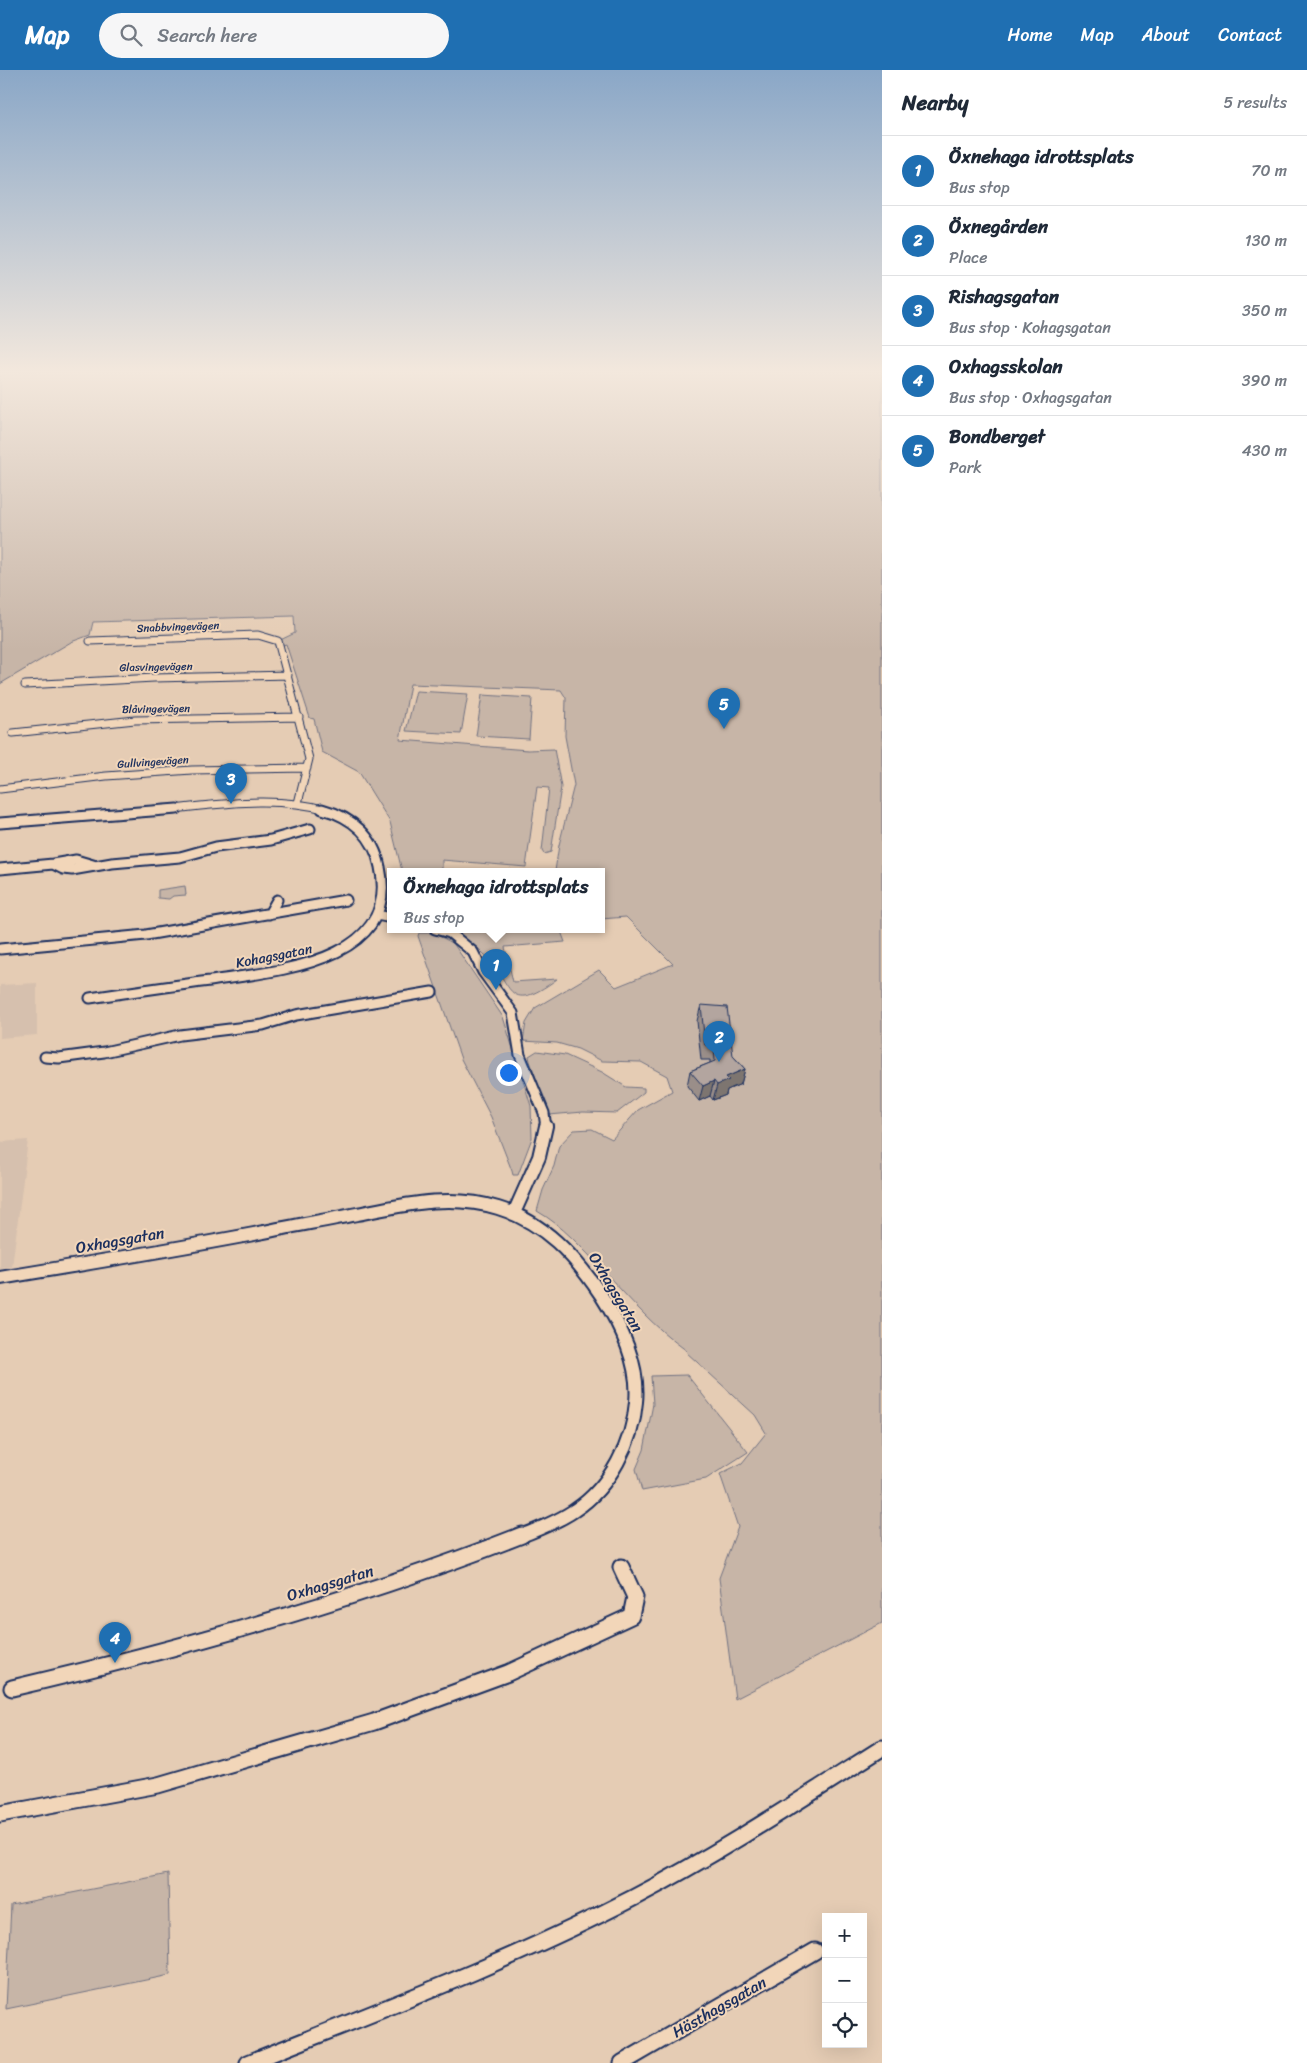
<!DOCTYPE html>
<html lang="en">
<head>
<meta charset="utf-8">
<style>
  :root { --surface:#fff; --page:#f6f6f7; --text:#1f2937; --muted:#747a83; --line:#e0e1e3; --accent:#1f6fb2 }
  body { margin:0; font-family:Sriracha,sans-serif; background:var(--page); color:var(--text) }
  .controls { position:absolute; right:15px; bottom:15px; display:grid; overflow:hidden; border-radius:0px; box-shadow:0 5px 20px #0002 }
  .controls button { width:45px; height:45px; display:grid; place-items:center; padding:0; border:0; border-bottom:1px solid var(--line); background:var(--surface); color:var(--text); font:25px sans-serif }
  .you { position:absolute; left:508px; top:1002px; width:18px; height:18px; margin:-12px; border:4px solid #fff; border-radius:50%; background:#1a73e8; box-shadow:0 0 0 8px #1a73e833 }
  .badge { display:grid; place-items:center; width:32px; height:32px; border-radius:50%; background:var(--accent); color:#fff; font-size:16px; font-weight:700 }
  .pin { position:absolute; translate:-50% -41px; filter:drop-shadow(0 1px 2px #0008) }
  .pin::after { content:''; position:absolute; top:26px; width:18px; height:15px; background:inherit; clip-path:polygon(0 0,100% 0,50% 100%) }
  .popup { position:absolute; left:387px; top:798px; width:218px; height:65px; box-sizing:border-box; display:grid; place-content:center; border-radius:0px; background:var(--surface); filter:drop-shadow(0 1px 4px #0005); font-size:16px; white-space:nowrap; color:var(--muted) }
  .popup b { font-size:19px; color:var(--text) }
  .popup::after { content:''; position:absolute; left:50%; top:100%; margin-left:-10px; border:10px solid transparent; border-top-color:var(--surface) }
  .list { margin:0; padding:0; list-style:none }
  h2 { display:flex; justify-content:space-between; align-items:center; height:65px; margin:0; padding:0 20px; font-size:21px }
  h2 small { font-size:16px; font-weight:400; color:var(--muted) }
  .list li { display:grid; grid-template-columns:32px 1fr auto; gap:15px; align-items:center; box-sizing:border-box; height:70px; padding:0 20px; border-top:1px solid var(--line) }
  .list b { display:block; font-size:19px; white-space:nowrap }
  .list p { margin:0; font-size:16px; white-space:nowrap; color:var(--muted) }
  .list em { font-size:16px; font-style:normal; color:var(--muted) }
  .icon { flex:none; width:28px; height:28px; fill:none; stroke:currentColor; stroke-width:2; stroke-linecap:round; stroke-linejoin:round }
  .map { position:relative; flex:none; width:882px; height:1993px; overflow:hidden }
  header { display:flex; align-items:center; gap:30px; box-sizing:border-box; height:70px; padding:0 25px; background:var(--accent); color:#fff }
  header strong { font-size:24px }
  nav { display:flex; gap:28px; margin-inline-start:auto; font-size:18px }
  .search { width:350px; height:45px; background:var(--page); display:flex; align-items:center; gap:12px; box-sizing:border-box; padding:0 18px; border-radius:28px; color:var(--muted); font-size:19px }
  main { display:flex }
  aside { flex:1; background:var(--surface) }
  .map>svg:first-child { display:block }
</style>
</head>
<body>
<header>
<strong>Map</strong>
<div class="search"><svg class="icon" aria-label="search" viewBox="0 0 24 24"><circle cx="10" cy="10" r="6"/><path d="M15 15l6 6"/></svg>Search here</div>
<nav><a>Home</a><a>Map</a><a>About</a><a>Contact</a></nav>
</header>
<main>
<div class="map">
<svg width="882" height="1993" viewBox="0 0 882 1993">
  <rect width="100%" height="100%" fill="#e5ccb4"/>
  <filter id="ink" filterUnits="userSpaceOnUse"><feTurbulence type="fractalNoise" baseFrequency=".02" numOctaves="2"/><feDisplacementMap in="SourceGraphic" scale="10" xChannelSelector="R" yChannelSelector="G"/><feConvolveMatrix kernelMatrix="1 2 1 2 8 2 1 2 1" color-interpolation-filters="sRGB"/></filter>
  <g filter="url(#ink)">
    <!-- built -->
    <path fill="#d6c0ae" d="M37,913V965L0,968V915Z
      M28,1070L12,1197L0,1199V1072Z"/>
    <!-- green -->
    <path fill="#c7b5a7" stroke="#717282" d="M0,301H882V1553L735,1629L719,1508L738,1457L720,1404L742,1393L766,1363L755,1345L686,1282L687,1281C655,1258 629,1229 603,1200C583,1179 562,1155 537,1141L543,1120L554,1096L559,1076L574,1060L592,1059L612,1069L638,1040L672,1021L667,1006L641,992L602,991L578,979L557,973L523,971L526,953L535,938L599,900L616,917L673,894L626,847L601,849V801H555L559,775L574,715L565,666L566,628L561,620L410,614L400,670L528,680L554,679L561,717L551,782L544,784L542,781L549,718L537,717L526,797L442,790V801H402L390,752L359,702L322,682L314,649L310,648L286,574L276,578L274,573L295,563L294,546L93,552L90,565L71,572L0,614Z
      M416,621L468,624L461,664L406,661Z
      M482,625L532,628L529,669L476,666Z
      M185,816L186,825L173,826L169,829L158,828V820Z
      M445,859H560L565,872L505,877L513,912L557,909C504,948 514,912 484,884C473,872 459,865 445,859Z
      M419,863H433L453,873L503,947L531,1036L532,1068L518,1105H513L512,1101L491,1047L461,989L418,866Z
      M537,981L565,985L602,1002L626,1017L644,1018V1022L617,1043L583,1042L549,1045L530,991L529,986Z
      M687,1305L748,1382L706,1409L642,1421L636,1399L644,1380L653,1334L651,1306Z
      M168,1804L170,1905L6,1939L11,1835Z"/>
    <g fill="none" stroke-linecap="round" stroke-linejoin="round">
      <!-- minor-far3 casing -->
      <g stroke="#1b2f5e" stroke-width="9">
        <path id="minor-far3" d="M90,571L258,565L278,571L309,689L298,733
          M25,615L154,608L288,605
          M13,663L135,650L299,647
          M0,719L106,706L192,700L307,698
          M162,740C217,735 273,725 327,740"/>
      </g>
      <!-- minor-far2 casing -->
      <g stroke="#1b2f5e" stroke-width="13">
        <path id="minor-far2" d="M0,753L177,739
          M53,794L76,790L93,795
          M0,799L53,794L63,799L72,800L112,793L180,787L216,777L271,770L310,759
          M269,844L277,830
          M377,845L391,848
          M435,859L450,863L473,882L483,902L513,943L520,985L544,1043L546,1058
          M0,879L146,865L346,830
          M90,928C130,922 170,916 210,911C275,901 401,893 380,797C374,766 352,747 322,739
          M45,987L59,988L104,982L180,965L263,955L296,945L432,922"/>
      </g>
      <!-- minor-far1 casing -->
      <g stroke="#1b2f5e" stroke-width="16">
        <path id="minor-far1" d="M514,1143L539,1087L546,1056
          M0,1208C85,1194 169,1180 254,1164C288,1157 322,1151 357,1144C403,1135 451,1123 498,1138C544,1152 575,1186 601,1225C621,1256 640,1294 636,1332C633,1372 610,1417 575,1440C558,1452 538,1459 519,1467"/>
      </g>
      <!-- minor casing -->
      <g stroke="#1b2f5e" stroke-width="19">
        <path id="minor" d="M12,1618C184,1578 357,1530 522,1465
          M0,1744L158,1715L374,1652L508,1603L631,1546L635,1527L621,1497
          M248,1993C378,1941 509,1892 633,1828C719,1783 800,1730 882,1678
          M622,1993L815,1881"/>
      </g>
      <!-- minor-far3 -->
      <use href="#minor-far3" stroke="#f2d6b9" stroke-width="7"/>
      <!-- minor-far2 -->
      <use href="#minor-far2" stroke="#f2d6b9" stroke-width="9"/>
      <!-- minor-far1 -->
      <use href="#minor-far1" stroke="#f2d6b9" stroke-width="12"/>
      <!-- minor -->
      <use href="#minor" stroke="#f2d6b9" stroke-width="15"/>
    </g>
    <!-- wall -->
    <path fill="#9a8e89" stroke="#1b2f5e" d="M701,935L733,986L745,999L741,1014L727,1020L726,1025L713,1030L710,1026L699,1031L687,1016L690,1001L710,993V990H701L697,951Z"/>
    <!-- shaded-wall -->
    <path fill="#7d746f" stroke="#1b2f5e" d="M745,999L741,1014L727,1020L726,1025L713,1030L717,1015L726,1007Z
      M714,1011L710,1026L699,1031L703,1016Z"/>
    <!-- building -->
    <path fill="#b3a59f" stroke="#1b2f5e" d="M701,935L727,937L733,986L745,999L726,1007L729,1010L717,1015L714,1011L703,1016L690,1001L715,991L714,975H705Z"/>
  </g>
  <!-- sky -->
  <linearGradient id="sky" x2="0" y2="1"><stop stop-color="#8aa7c7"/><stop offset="0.52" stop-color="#f3e8dd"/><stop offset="1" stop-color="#f3e8dd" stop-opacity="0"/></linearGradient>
  <rect width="882" height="580" fill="url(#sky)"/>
  <g text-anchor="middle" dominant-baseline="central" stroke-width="4" stroke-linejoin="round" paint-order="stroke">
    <!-- far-street labels -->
    <g font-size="11" fill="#1b2f5e" stroke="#f2d6b9">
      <text transform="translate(178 557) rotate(-2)">Snabbvingevägen</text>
      <text transform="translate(156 597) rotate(-1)">Glasvingevägen</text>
      <text transform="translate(156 639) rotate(-1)">Blåvingevägen</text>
      <text transform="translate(153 692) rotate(-4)">Gullvingevägen</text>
    </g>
    <!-- street labels -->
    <g font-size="14" fill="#1b2f5e" stroke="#f2d6b9">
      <text transform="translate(274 886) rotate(-11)">Kohagsgatan</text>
    </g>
    <!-- near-street labels -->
    <g font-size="16" fill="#1b2f5e" stroke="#f2d6b9">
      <text transform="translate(120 1170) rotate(-10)">Oxhagsgatan</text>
      <text transform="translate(616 1222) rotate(59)">Oxhagsgatan</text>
      <text transform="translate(330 1513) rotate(-17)">Oxhagsgatan</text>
      <text transform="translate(719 1937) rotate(-30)">Hästhagsgatan</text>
    </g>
  </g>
</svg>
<div class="controls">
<button>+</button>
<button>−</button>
<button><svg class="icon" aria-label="locate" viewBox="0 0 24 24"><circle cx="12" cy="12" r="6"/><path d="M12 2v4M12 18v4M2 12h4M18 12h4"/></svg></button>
</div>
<div class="you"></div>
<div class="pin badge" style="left:496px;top:920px">1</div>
<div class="popup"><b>Öxnehaga idrottsplats</b>Bus stop</div>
<div class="pin badge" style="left:719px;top:992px">2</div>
<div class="pin badge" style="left:231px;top:734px">3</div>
<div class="pin badge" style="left:115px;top:1593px">4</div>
<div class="pin badge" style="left:724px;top:659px">5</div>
</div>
<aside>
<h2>Nearby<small>5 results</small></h2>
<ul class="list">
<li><span class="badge">1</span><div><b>Öxnehaga idrottsplats</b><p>Bus stop</p></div><em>70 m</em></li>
<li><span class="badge">2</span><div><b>Öxnegården</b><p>Place</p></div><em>130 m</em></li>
<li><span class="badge">3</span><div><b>Rishagsgatan</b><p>Bus stop · Kohagsgatan</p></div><em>350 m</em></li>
<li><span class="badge">4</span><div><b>Oxhagsskolan</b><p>Bus stop · Oxhagsgatan</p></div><em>390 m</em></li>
<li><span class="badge">5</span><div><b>Bondberget</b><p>Park</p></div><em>430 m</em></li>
</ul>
</aside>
</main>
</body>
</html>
